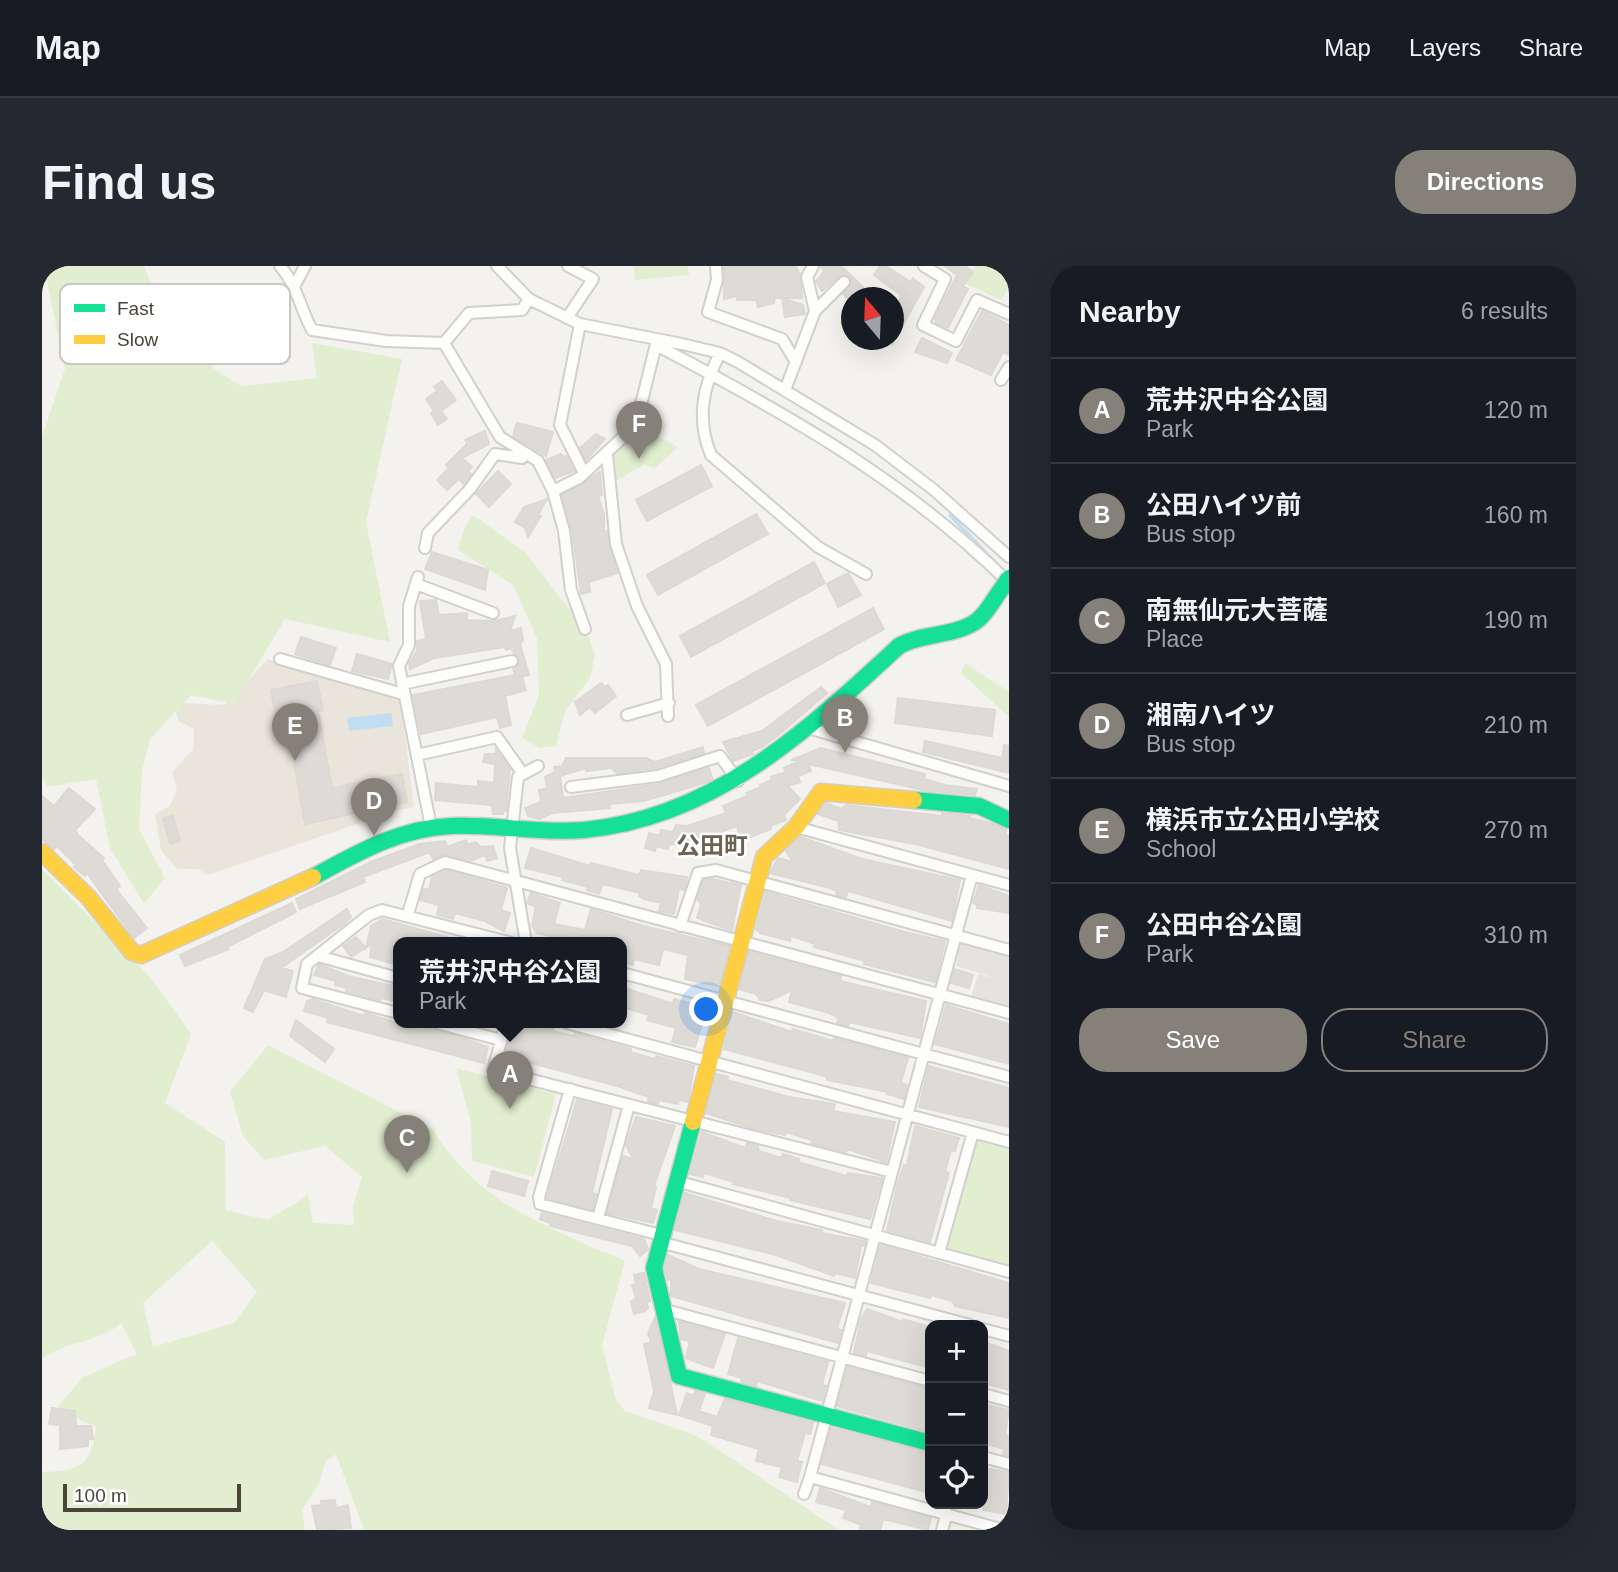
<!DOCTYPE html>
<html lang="en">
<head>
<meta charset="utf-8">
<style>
  :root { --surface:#171b24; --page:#242831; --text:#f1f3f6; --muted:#9ea1a6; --line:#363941; --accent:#868178 }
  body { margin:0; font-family:Helvetica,"Noto Sans JP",sans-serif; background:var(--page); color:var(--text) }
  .controls { position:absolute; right:21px; bottom:21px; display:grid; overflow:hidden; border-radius:14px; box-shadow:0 7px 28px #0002 }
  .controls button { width:63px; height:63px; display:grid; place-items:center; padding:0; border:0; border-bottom:2px solid var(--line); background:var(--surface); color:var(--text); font:35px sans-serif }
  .compass { position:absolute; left:799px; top:21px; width:63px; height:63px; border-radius:50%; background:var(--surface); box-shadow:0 7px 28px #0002; rotate:341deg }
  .scale { position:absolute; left:21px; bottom:18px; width:178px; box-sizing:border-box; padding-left:7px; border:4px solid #4b4439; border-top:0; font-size:19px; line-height:24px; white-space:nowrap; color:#4b4439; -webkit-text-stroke:5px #fff; paint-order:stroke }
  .you { position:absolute; left:665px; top:744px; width:24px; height:24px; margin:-18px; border:5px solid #fff; border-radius:50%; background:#1a73e8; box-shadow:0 0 0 10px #1a73e833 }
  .badge { display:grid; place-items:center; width:46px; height:46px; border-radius:50%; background:var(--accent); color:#fff; font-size:23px; font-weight:700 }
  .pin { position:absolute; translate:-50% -58px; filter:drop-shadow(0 2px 4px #0008) }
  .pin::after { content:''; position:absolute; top:37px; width:24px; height:21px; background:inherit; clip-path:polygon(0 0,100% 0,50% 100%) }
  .popup { position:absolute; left:351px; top:671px; width:234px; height:91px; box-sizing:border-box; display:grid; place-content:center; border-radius:14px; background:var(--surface); filter:drop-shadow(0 2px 5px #0005); font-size:23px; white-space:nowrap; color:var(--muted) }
  .popup b { font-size:26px; color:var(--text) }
  .popup::after { content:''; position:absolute; left:50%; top:100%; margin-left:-14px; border:14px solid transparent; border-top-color:var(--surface) }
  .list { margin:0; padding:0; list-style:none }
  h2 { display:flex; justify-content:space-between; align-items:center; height:91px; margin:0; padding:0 28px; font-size:30px }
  h2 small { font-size:23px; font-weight:400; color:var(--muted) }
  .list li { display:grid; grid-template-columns:46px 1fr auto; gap:21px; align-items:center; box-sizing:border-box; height:105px; padding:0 28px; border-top:2px solid var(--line) }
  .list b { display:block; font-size:26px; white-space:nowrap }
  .list p { margin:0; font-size:23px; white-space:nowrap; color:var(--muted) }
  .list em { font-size:23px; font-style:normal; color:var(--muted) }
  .actions { display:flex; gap:14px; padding:21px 28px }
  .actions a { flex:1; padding:16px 0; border:2px solid var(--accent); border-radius:28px; text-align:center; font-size:24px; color:var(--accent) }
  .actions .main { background:var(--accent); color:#fff }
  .icon { flex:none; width:38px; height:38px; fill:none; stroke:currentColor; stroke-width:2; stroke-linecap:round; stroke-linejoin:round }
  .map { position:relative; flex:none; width:967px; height:1264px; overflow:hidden; border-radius:28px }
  header { display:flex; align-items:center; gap:42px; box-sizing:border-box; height:98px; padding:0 35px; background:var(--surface); border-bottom:2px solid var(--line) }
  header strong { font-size:33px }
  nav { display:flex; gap:38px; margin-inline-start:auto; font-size:24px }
  .intro { display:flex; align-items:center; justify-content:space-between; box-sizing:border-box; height:168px; padding:0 42px }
  h1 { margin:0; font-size:49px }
  .button { padding:18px 32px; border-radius:28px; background:var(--accent); color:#fff; font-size:24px; font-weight:700 }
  main { display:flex; gap:42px; padding:0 42px }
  aside { flex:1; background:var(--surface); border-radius:28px; box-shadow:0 7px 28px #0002 }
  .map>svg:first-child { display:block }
</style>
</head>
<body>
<header>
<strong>Map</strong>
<nav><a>Map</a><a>Layers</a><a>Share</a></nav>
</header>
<div class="intro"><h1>Find us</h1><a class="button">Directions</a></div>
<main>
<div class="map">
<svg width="967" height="1264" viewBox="0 0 967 1264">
  <rect width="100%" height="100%" fill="#f4f2ee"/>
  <!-- education -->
  <path fill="#eae5da" d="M226,393L358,431L372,541L356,544L166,609L156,603H135L119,584L113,548L128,540L135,524L130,506L151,484L152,463L136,455L133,442L142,437L183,439Z"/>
  <!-- green -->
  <path fill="#e1eecf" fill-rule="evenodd" d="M2,0H102L111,24L194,38L169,101L199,120L275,112L270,77L360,93L324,256L348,376L243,353L192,438L149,429L108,473L100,505L97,563L123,612L102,638L68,582L54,513L5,521L0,510V171L23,103Z
    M592,0H646L647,9L593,14Z
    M933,0H967C967,13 967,25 959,34L924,18Z
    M599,162L636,181L612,203L603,198L574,215L570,187Z
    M431,249L483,286L544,365L553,389L548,412L523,445L514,480L498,482L480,472L497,429L495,372L471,319L416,284L422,263Z
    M923,397L967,426V451L919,407Z
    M0,603L108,711L149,768L123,837L183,876L184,944L226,954L266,929L271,957L312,959L311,941L320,911L283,880L222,894L201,870L188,826L226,779L391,863C433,936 509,963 583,995L560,1079L574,1134L583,1145L655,1170L797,1264H322L294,1188L283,1196L278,1216L260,1244L263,1264H0V1206C38,1205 49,1200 54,1161L14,1143L41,1111L95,1088L79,1057C56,1078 24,1074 0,1093ZM170,975L215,1026L192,1057L111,1081L101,1037Z
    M414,802L514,828L492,911L430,895L429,857Z
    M932,874L967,884V1000L903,982Z"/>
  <!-- parking -->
  <path fill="#e6e3df" d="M923,677L967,689V742L929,731L936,708L956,713L914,700L918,680Z"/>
  <!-- water -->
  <path fill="#c0ddf1" d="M349,447L351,460L307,465L305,452Z"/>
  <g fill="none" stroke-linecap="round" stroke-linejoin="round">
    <!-- stream -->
    <path stroke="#c0ddf1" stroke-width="3.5" d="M912,248L908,249L962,306"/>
  </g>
  <!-- building -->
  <path fill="#dedbd6" stroke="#dcd9d4" stroke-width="2" d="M753,0L758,8L760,32H733L732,37L716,41L714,34H695V30L682,33V1Z
    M779,0H799L821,21L811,32H805L801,28L810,15L801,8L780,25L774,15L782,6Z
    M838,0H844L869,16L871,12L882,21L851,77V50L859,29L832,9Z
    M903,0H923L931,6L921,20L926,23L906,62L894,57L893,52L915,9Z
    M740,32L761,39L763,48L743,51Z
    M940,45L967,59V89L961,86L949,109L914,94Z
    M880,72L910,87L905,97L873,86Z
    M400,115L414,134L399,145L405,153L396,159L389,147L392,145L384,133L395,125L392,121Z
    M475,157L511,166L504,190L471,170Z
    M443,165L447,178L420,192L430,201L426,205L429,208L422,218L417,213L405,224L395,214L407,202L404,199L425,178L423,174Z
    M554,168L563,173L544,194L538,182Z
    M519,188L521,191L524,190L532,205L513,212L504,194Z
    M659,199L670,220L605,255L594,234Z
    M456,205L469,218L447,241L434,228Z
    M558,206L560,229L556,230L562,248V265H565L575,307L547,316L548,326L539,328L530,264L520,229Z
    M505,233L496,249L499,250L486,271L483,262L473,256L482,241Z
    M714,248L726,268L616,329L605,309Z
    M390,286L446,304L443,324L383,303Z
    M772,296L783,317L649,391L638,370Z
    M806,307L819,329L796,341L785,318Z
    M394,334L397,349L425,347V354L452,355L473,350L468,365L479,362L481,374L478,378L487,409L480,411L484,424L463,430L469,459L458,462L455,451L379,468L371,429L473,409L471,403L478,397L469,382L464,384L463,381L392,392L368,403L367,397L375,385V375L384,373L378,335Z
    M831,342L842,363L666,460L654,439Z
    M259,371L294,382L288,399L253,388Z
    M315,388L350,398L346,413L310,405Z
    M275,415L281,444L276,445L290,522L360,508L365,536L263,558L244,451L234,453L229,424Z
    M559,417L563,421L566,419L574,430L553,447L548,441L538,449L533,436Z
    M779,421L785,427L740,466L720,481L710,485L711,488L691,495L681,476L720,465Z
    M856,432L953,444L950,470L853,457Z
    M883,475L960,492L962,479L967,480V507L881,486Z
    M661,481L662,487L614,502L575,507L569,502L544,505V502L518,510L521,532L617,518L667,502L671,514L646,522L602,535L567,538L568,542L511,547L497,553L486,550L483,542L499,536L497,524L505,522L503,511L513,506L512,501L520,500L524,492H604L613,496Z
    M779,482L883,508L882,513L903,519L935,523L933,529L881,524L766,498L769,505L756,510L758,516L746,520L758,533L742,549L744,554L728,560L729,563L698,575L695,560L643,579L627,578L626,583L614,580L613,585L603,582L607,567L618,570L619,564L631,566L634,559L645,560L684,547L681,540L705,530L704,527L719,521L718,519L730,514L729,511L744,506L742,502L757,495L749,494Z
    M454,484L468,503L464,545H461V548H451L450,539L393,534L394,517L436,521V515L452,517L453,498L441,496L443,488H454Z
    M27,522L53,543L33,564L36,569L62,592L60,594L78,620L74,623L105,662L92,672L45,607L43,610L32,601L34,599L15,580L12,583L0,573V530L12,540Z
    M784,537L800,543L804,539L900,550V547L928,550L927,552L949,557L964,564V569H967V603L873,578L797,564L796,555L776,548Z
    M131,550L138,575L128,578L121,552Z
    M759,571L820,593L918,614L910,655L806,625L804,631L794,629L795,625L788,622L728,607L736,592L751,596L744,585Z
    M424,574L426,579L433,576L439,581L451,580L455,592L445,595L443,589L428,595L404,588L391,593L388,586L321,611L323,616L258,643L254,633L329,596L377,578L403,575L405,581Z
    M489,582L548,600L549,597L597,609L599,604L645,611L644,618L642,624L637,623L632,648L617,645L619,637L602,633L597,630L598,627L561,618L557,628L545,624L546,621L520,614L521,611L483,602Z
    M404,604L465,622L459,644L468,647L462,665L443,655L413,647L411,653L395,649L397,639L378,634L382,623L387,624L390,611Z
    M670,613L699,619L690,665L655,652L659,638L655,633L662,614Z
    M937,619L967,630V647L935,642L936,639L931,637Z
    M724,626L863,666L903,675L893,716L822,698L823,695L772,681L773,678L749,670L748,675L718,667L714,663Z
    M489,627L518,637L512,658L543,664L549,643L601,660L687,680L677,720L643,713L646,689L621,683L617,699L592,693L591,699L580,696V677H538L495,667L490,659L494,641L485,637Z
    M250,637L254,646L185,681L187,683L143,700L138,689Z
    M305,643L309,651L302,658L239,702L251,705L244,731L222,724L211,746L202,742L223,693L241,686Z
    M340,653L412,673V677H356V699L328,691L330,678L309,691L301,680L314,671L324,682L329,660Z
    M707,686L799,710L798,715L884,735L878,772L807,756L806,760L795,757L797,752L787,747L747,736L750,724L727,735L718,734L714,728L697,723Z
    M277,698L306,710L356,721L355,735L338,732V734L304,725L305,722L293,719L294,715L272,709Z
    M913,703L931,709L927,722L909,717Z
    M580,721L631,738L632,733L665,741L653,781L630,776L634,762L605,754L607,749L580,741Z
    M270,733L322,750L323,747L379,764L381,760L422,772L446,781L442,797L285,756L286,752L262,745L265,735Z
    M904,739L967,758V798L893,778Z
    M691,746L750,766L751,763L791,775L792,772L866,792L859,817L865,819L862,833L845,828L846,826L786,814L783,810L682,783Z
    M254,754L292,783L283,796L248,770Z
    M477,757H493L511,762L510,765L532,770L533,767L589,783L588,786L613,793L614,790L652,800L646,836L637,834L636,838L617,834L616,838L606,835L607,831L575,820L463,790L472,758Z
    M887,800L967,822V861L877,841Z
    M675,808L686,811L685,814L747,831L793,838L791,845L853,856L844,896L805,883L804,886L769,877L770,874L744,866L743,869L709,862L664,847Z
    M535,834L570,843L550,927L554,928L550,943L505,932Z
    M594,851L633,860L612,920L614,921L609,942L615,944L611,957L565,947L581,890L591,893L584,879Z
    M873,860L917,872L913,885L909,884L903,906L907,907L888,976L845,964L856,916L862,899H865Z
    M660,866L703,882L705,877L716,880L717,885L739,892L741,888L757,893L756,896L805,910L806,907L840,912L828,953L748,934L749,932L691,918L692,916L662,907L661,911L648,908Z
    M450,905L486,915L482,930L446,920Z
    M643,927L735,955L780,964L779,967L823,975L822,980H819L813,1012L793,1007L792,1010L734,989L633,964Z
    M500,947L602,973L606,983L598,990L590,980L508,960V957L498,953Z
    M839,979L967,1017V1052L913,1040L910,1035L889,1029L888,1032L829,1017Z
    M626,989L657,1003L803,1037L795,1063L799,1064L796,1077L629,1030V1013L626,1014L623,1002Z
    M602,1007L608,1035L604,1036L606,1042L603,1045L592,1048L589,1036L594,1032L590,1019L594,1018L592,1009Z
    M825,1043L861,1056V1053L888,1061V1102L825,1085L824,1090L812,1086L819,1053Z
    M613,1052L628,1115L635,1149L607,1142L612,1125L602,1078L609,1076L606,1067Z
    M637,1056L683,1068L671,1102L644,1092L648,1075L639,1073Z
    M696,1072L786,1096L780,1119L784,1120L780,1135L715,1115L714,1120L703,1117L699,1115L700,1112L686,1108Z
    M945,1077L967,1085V1124L941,1117V1078Z
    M806,1101L888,1123V1166L795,1140Z
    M653,1125L663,1128L657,1145L675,1151L683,1133L771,1157L768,1168L763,1167L755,1195L760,1196L755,1216L737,1211L740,1201L714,1195L717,1183L669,1169L671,1160L637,1149L645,1127L652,1130Z
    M941,1138L967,1144L963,1168L967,1170V1190L961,1188L962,1183L941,1177Z
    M10,1142L33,1145L34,1160H49L51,1173H46V1180L18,1183V1159L7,1158Z
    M789,1162L888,1187V1227L780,1198Z
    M941,1202L967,1206L964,1248L941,1244Z
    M778,1222L829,1241L830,1236L889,1252L886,1264L841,1253L838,1264H818L819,1259L801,1252L804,1244L774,1236Z
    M293,1234L294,1242L306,1239L309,1262L275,1264L270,1240L280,1239L279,1235Z"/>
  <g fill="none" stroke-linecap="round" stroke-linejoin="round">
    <!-- street casing -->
    <g stroke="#d2d0cb" stroke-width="14">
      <path id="street" d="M238,0C255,19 258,42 270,64L344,75L402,77L458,171L496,195L511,225L537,212L594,159L615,74
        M455,0L487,33L538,58L640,78L678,87L696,96L833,179L892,224L967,291
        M674,0L675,14L666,46L740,73L754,96
        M771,0L765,11L773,45
        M882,0L903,13L881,59L914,75L935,34L967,48
        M253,19L263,0
        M525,52L551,13L526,0
        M538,58L518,159L542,207
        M402,77L427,47L480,44L487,33
        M614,79C742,146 863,214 967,317
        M678,87C661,120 654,153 669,189L776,281L824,308
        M959,114L967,101
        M743,124L773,45L802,16
        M565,188L574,278L595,340L624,398L626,450
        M511,225L522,265L529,324L543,363
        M383,282L386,267L428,223L453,188L480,192L482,188
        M376,311L367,340V379L357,400L389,561
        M374,318L451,347
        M238,393L361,428
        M360,418L470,395
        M585,449L627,437
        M766,462L967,520
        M375,489L455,471L481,508L476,511L468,582L484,677
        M481,508L496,500
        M529,521L616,510L678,490L696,515
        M754,561L967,619
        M930,609L768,1211L962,1264
        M366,648L378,608L403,596L967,747
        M638,660L656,607L674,604L967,684
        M276,690L356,712
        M580,707L967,811
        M356,747L260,722L265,698L327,649L340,644L470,677
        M395,757L459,774
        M464,757L451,804L850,906
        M525,757L967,876
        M528,823L497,931L498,938L619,969
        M634,915L967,1006
        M556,952L587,839
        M618,976L928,1059
        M897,987L931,866
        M620,1043L888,1115
        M941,1063L967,1070
        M941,1128L967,1135
        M941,1191L967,1198
        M762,1228L768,1211
        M900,1264L905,1247"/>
    </g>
    <!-- fast casing -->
    <g stroke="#d3cfc5" stroke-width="19">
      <path id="fast" d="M872,534L937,540L967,554
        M271,611C315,587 358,562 409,560C454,558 498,568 542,564C672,552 766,464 857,380C881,366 916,371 937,353C947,344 953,331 961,321
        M651,856L612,1002L637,1110L888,1177"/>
    </g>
    <!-- slow casing -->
    <g stroke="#d3cfc5" stroke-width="19">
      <path id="slow" d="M0,586L47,632L90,686L99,689L271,611
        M651,856L722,591L754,561L779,526L872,534"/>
    </g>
    <!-- street -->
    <use href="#street" stroke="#fdfdfc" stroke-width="10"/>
    <!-- fast -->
    <use href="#fast" stroke="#16e098" stroke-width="16"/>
    <!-- slow -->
    <use href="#slow" stroke="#ffcf43" stroke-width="16"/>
    <!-- fast-bridge casing -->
    <g stroke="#d3cfc5" stroke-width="19" stroke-linecap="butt">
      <path id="fast-bridge" d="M961,321L967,312"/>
    </g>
    <!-- fast-bridge -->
    <use href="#fast-bridge" stroke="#16e098" stroke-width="16"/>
  </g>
  <g text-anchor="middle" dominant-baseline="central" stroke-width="5" stroke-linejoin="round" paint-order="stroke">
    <!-- neighbourhood labels -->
    <g font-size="24" font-weight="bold" fill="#6e6250" stroke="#fff">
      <text x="670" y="579">公田町</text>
    </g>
  </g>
  <!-- legend -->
  <rect x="18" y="18" width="230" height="80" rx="10" fill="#fff" stroke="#c9c7c4" stroke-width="2"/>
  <rect x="32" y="38" width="31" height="8" fill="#16e098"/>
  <rect x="32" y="69" width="31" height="9" fill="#ffcf43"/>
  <g font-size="19" fill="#4b4439">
    <text x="75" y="49">Fast</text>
    <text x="75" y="80">Slow</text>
  </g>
</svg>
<div class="controls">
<button>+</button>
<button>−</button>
<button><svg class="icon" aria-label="locate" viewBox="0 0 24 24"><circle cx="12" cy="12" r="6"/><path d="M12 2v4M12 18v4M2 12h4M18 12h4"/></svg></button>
</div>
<svg class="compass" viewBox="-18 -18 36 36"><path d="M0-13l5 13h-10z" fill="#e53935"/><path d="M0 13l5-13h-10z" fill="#9ea1a6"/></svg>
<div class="scale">100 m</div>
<div class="you"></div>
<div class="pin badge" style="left:468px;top:843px">A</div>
<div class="popup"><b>荒井沢中谷公園</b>Park</div>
<div class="pin badge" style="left:803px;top:487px">B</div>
<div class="pin badge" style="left:365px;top:907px">C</div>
<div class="pin badge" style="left:332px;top:570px">D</div>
<div class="pin badge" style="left:253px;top:495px">E</div>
<div class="pin badge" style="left:597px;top:193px">F</div>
</div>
<aside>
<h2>Nearby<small>6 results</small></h2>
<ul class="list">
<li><span class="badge">A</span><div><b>荒井沢中谷公園</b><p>Park</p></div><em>120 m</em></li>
<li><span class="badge">B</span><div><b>公田ハイツ前</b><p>Bus stop</p></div><em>160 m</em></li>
<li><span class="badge">C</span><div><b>南無仙元大菩薩</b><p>Place</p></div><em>190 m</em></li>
<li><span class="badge">D</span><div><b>湘南ハイツ</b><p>Bus stop</p></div><em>210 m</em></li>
<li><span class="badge">E</span><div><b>横浜市立公田小学校</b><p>School</p></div><em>270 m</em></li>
<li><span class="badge">F</span><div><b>公田中谷公園</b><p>Park</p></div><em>310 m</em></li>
</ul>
<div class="actions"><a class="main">Save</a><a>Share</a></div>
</aside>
</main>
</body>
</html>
